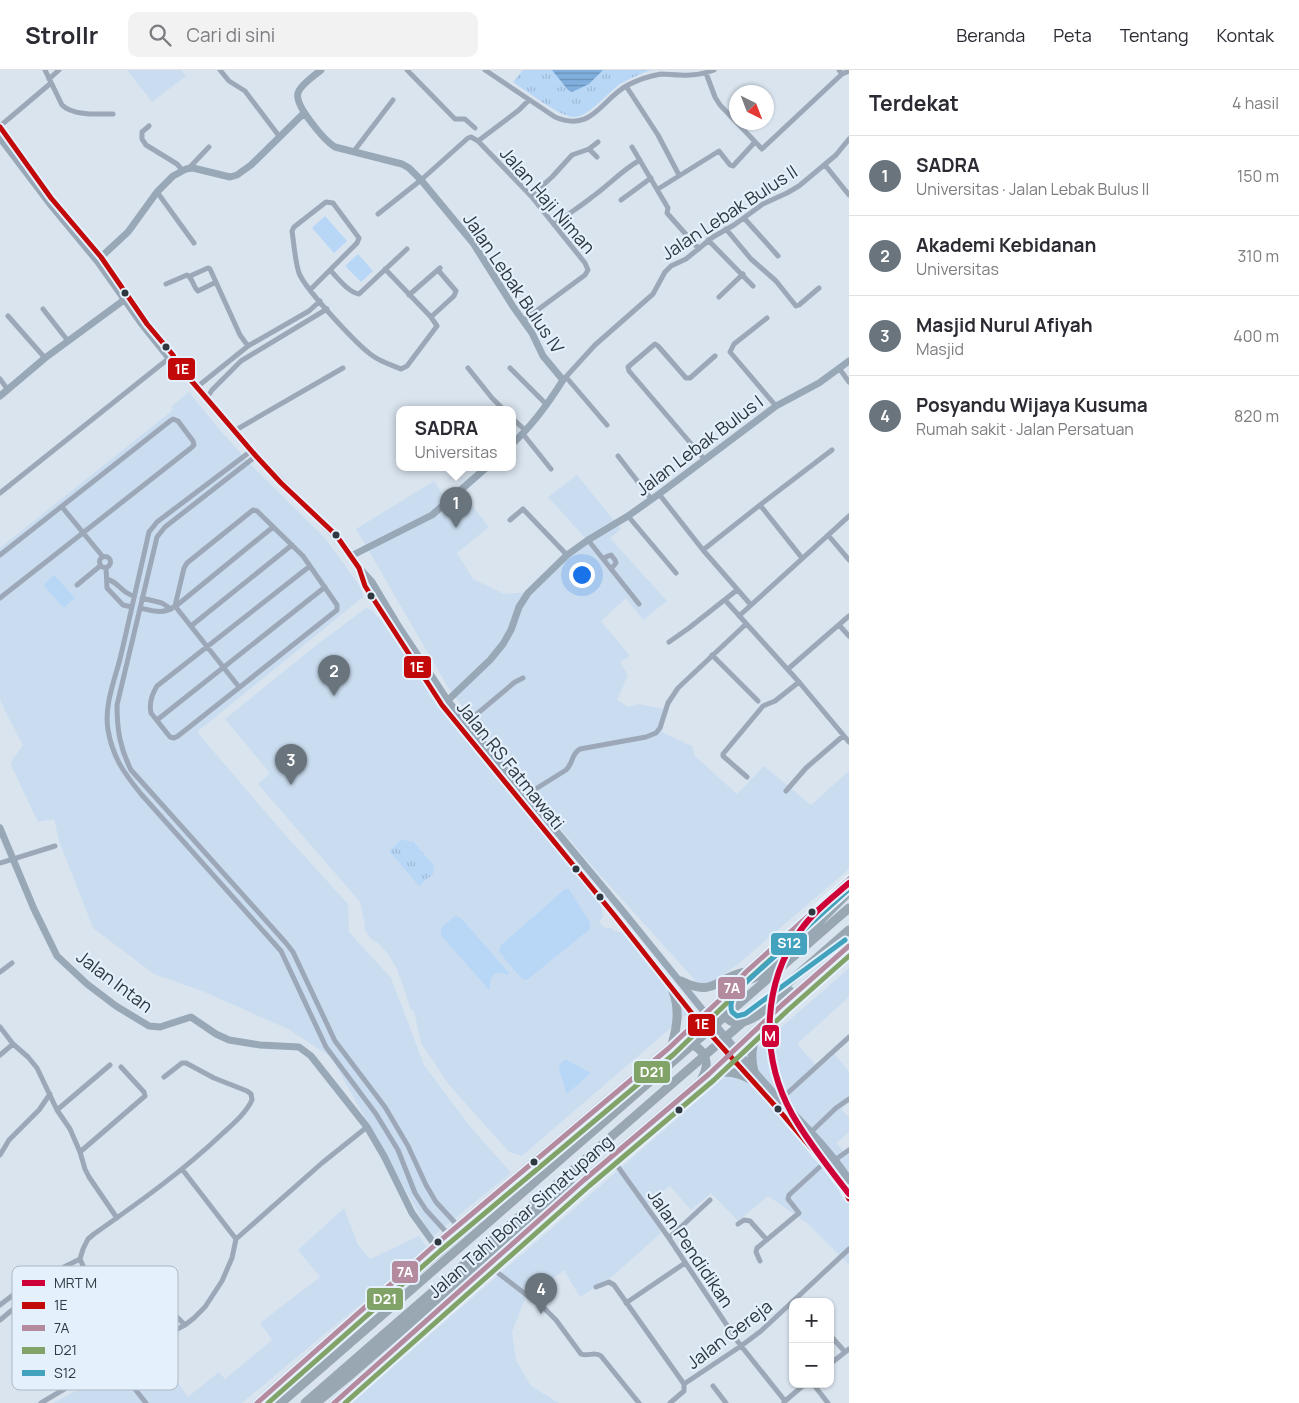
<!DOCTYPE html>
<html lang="id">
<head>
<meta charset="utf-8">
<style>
  :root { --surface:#fff; --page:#f2f2f3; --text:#2b2b33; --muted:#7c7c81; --line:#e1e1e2; --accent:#6a747d }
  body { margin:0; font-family:Manrope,sans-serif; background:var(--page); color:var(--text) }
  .controls { position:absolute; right:15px; bottom:15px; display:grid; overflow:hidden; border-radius:10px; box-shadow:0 1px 4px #0004 }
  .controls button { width:45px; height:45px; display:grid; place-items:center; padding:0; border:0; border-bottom:1px solid var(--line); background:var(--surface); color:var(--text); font:25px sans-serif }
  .compass { position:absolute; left:729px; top:15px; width:45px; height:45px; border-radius:50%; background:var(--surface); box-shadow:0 1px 4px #0004; rotate:138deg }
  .you { position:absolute; left:581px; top:504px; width:18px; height:18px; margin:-12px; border:4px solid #fff; border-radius:50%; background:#1a73e8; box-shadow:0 0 0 8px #1a73e833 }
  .badge { display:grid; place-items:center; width:32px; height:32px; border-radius:50%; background:var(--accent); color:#fff; font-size:16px; font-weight:700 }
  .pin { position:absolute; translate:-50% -41px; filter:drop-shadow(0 1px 2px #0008) }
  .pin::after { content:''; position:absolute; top:26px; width:18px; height:15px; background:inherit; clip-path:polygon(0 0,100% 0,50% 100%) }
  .popup { position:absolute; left:396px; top:336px; width:120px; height:65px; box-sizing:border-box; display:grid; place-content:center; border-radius:10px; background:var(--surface); filter:drop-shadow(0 1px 4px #0005); font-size:16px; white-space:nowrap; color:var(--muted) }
  .popup b { font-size:19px; color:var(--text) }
  .popup::after { content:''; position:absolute; left:50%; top:100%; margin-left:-10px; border:10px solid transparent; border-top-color:var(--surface) }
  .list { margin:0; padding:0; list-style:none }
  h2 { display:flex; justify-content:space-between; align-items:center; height:65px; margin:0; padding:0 20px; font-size:21px }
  h2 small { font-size:16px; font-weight:400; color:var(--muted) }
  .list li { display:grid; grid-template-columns:32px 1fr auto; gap:15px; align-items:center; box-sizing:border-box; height:80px; padding:0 20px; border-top:1px solid var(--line) }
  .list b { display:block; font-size:19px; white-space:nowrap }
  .list p { margin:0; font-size:16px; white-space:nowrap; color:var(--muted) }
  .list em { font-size:16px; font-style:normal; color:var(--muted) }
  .icon { flex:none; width:28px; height:28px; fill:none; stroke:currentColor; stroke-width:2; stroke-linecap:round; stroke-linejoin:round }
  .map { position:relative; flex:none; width:849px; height:1333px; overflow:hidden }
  header { display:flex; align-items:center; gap:30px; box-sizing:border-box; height:70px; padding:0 25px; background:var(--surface); border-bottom:1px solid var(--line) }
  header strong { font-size:24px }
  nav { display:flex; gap:28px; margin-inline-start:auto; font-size:18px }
  .search { width:350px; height:45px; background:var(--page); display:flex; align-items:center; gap:12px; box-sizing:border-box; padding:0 18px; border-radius:10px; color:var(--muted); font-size:19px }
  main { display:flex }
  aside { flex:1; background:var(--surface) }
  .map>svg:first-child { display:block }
</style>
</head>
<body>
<header>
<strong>Strollr</strong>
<div class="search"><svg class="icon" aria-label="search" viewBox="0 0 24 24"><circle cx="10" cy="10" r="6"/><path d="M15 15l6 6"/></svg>Cari di sini</div>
<nav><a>Beranda</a><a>Peta</a><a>Tentang</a><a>Kontak</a></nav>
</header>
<main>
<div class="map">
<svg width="849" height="1333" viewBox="0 0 849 1333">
  <defs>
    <pattern id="park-tufts" width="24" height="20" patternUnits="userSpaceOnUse" patternTransform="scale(1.25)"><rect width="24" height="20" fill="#b8d7f7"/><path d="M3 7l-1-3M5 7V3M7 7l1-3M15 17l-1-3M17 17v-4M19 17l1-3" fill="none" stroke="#9eb9d5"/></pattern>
    <pattern id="water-rules" width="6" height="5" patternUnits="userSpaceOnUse" patternTransform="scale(1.25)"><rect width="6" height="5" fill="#80afdd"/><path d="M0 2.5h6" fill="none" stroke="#698fb5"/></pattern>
  </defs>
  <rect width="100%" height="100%" fill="#d9e4ef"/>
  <!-- built -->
  <path fill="#caddf0" d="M127,0H181L186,6L152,32Z
    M189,322L219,359L254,398L326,469L361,518L363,527L197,662L279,758L348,834L349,862L391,908L424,995L468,1054L511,1103L432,1167L331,987L288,959L202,921L154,904L93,858L59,771L54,749L38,752L11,695L12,690L23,675L6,643L0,629V478L173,340L171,337Z
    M577,405L621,459L610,468L667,531L643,550L626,528L601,551L630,586L620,592L628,605L617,630L629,637L638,634L665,639L662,662L692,676L695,686L737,724L764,696L811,735L849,701V799L737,895L703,919L592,796L510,699L449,619L356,459L434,411L448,433L462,423L489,457L457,483L473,509L504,524L528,522L586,469L548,427Z
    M366,538L370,539L380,549L442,637L601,835L603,847L599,852L605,858H611L615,861L624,863L651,898L653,900L688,943L522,1086L509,1082L449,1015L421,973L414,941L411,940L397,899L389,885L379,874L371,869L365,861L364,851L360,832L258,714L270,703L225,649L319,573Z
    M849,898V927L797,974L819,998L835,984L849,1002V1032L841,1039L849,1047V1062L836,1073L847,1085L849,1084V1195L807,1153L768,1126L738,1151L711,1123L691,1140L670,1116L646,1134L661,1163L614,1205L580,1227L564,1200L525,1229L512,1262L516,1290L531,1316L559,1333H352Z
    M344,1138L358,1175L370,1189L419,1166L428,1178L242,1333H54L153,1278L188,1327L219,1302L225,1309L272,1270L260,1253L320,1207L298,1180Z"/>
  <!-- green -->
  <path fill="#b8d7f7" d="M325,146L347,171L334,183L312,158Z
    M358,184L373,201L361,212L345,196Z
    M54,505L75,528L64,538L44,516L46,512Z
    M565,819H569L590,853V859L527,910L522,909L499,882L500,876Z
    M455,846L461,848L509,903L507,905C494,899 490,906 490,919L489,920L441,865V858Z
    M564,990H567L591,1003L568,1023H566L559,998V995Z"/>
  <!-- park -->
  <path fill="url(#park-tufts)" d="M523,0H653L648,1C638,5 628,9 620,14C608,22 588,48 573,47C559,46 527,21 513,12Z
    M402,769L410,772L413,771L434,796L433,804L419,816L389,781Z"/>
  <!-- water -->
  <path fill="url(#water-rules)" d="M552,0H603L589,14L572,22L568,20Z"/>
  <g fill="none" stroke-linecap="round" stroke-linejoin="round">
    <!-- highway-tunnel -->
    <path stroke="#b7c1cc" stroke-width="9" stroke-dasharray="9 4.5" stroke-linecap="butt" d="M841,817L849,809"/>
    <!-- street -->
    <path stroke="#9ca8b7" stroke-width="5" d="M45,0L62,35C73,46 99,44 113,44
      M220,0L229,11L245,21L279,66
      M407,0L455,49H465L475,58
      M485,0L555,47C593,63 601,29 628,15C638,10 649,6 661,4C667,4 674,5 680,5C692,6 704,4 714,0
      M839,0L842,4L849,1
      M706,3L715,27L720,35L762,79L842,4
      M49,9L59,0
      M626,16L658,65L679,105
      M0,56L51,13
      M149,56L142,62V69L146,75L177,94L183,101
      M478,71L519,40L529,30
      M632,77L668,138L667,143L699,179
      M589,79L597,87
      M354,81L393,30
      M825,95L849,125
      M189,98L209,77
      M658,119L719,81L730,95L733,96L755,72
      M157,122L194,173
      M531,126L552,107L572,85L589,79L598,72
      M621,130L651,108
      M378,144L421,110L468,68L471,67L478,71L531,126L585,193L588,200L585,205L524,250
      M744,148L778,186
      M554,155C566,145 580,137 592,127C609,115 622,100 640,90
      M726,159L751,189L776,211L796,236L799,235L819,218
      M708,170L753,216
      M330,200C338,208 348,222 359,224L407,179
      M190,206L208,198L210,199L240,265L248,276
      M166,214L187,205C193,208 193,217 198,221L216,212
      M310,220L357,173L359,168L333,133L326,132L294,157L292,161C294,174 295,191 299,203C305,219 358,276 373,286C381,292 392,295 401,299L407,296L437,256L431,247L385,199
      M409,225L440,198
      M719,227L743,204
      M43,239L68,271
      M8,246L45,288
      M431,247L454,226L456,221L438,200
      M767,248L734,274L730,282L776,336
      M468,298L492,328L503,339
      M510,298L547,335
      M839,298L849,312
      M566,307L607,355
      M0,309L8,320
      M563,310L595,275L653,224L665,202L671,196L686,189L713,167L734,155L763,134L787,123L799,116L836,85L849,69
      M197,317L248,276L309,241L320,231
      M207,328L212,320L241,291L327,239
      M512,348L526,361
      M234,361L343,298
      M523,364L551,399
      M251,381L157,452L149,462C139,505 130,547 120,589C114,612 104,636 108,660C113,688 124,703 141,724L281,881L326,977L376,1044L398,1080L415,1123L426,1140L448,1164
      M256,386L165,457L157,467L117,635C117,660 120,678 131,700L286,873L293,882L335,971L385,1037L408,1076L426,1115L436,1132L458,1156
      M618,386L652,430
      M705,390L629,301L628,297L655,274L658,276L686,308H690L715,286
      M0,423L173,285
      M659,424L703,480L751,535
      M760,435L802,488
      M62,437L103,487
      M628,446L676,503
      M510,450L523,439L567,485
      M828,465L849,490
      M588,470L639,534
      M703,480L760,435L832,380
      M0,485L170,351L173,349L178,351L193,371L194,375L191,378L0,528
      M99.5 492a5.5 5.5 0 1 1 11 0a5.5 5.5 0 1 1-11 0Z
      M603,489L608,486L611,485L615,490L616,493L611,499
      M106,498L107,518L123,535L132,537
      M107,509C119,512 122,524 134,526
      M77,515L100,496
      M142,528L162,533L171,539
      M725,530L799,612L849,672
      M175,536L184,498L187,493L253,440L257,441L303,486L337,535V540L178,666L174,668L170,667L151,643C149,634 152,624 157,616L310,496
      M176,536L273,457
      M140,538C153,541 164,545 175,536L239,617
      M739,546L849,446
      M839,555L849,566
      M191,556L292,475
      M669,572L689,558L737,520
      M712,585L758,631
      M788,599L849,546
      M157,650L325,517
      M466,653L515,612L523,608
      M747,707L723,686V684L763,636L775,631L799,612
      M786,721L806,698L843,666
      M526,725L566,700C573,694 571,684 580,679L646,667L656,663L660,658L668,633L678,618L746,554
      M0,793L55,776
      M0,902L12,893
      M0,957L13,974L28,987L37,998L57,1040L70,1059L80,1082L85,1099L89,1107L117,1148
      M0,985L13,974
      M780,1030L849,967
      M57,1040L110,995
      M811,1062L836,1038L849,1029
      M80,1082L145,1026L144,1022L121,997
      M0,1085L9,1070L39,1040L50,1024
      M611,1087L669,1168L738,1272L785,1331
      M835,1090L849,1080
      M182,1099L236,1169
      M738,1154L744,1150L750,1151L767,1170
      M669,1168L710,1130
      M760,1191L756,1182L757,1178L799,1143L788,1129L789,1125L824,1093
      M489,1196L546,1240L556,1250L581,1284C588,1287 595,1281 601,1286L639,1333
      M143,1203L151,1212L153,1223L185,1255
      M596,1217L609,1212L614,1215L684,1314
      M626,1233L685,1193
      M0,1235L17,1222H23L30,1226
      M0,1250L58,1202L64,1197L80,1189
      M830,1265L845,1282
      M135,1277L121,1249L84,1198L80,1189L83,1179L88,1169L94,1164C138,1133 182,1102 222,1064C233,1054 246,1043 252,1030L251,1024L247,1021L214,1008L186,993H182L164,1007
      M112,1290L146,1333
      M830,1294L849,1279
      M684,1314L741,1276L761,1261L849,1179
      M813,1314L828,1333
      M713,1316L726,1333
      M784,1332L805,1314
      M41,1333L135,1277L162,1267L185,1255L194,1248L205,1237L222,1211L232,1188L236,1169L322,1093L367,1057
      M670,1333L684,1321V1314"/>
    <!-- secondary -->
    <path stroke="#98a8b7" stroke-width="7" d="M321,0C315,5 300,15 298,23C294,35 325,71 335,77L402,94L409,98L421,110L473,173L514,238L532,263L543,286L563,310C548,334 533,355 512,374
      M0,57L51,128L101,187L149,256
      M0,68L50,134L98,192L141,253L169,288L177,294L256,386L343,474L359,498L372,512L399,557L448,631L622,840L706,944
      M101,187L128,162L157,122L173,106L186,99L193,98L230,107L237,105L251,95L304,43
      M0,326L45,288L124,230
      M351,486L432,445L487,397
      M360,501L365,516L442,635L615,846L698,951
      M445,633L490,590L503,574L511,560L519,537L528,523L567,485L588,470L628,446L659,424L776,336L819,313L849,291
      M0,758L34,839L57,886L87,914L116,936L149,956L160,957L191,947L216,964L229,970L260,975L299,977L311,986L367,1057L384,1086L412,1143L435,1175"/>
    <!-- primary -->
    <path stroke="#9aa9b8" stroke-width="8" d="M706,944C730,973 753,1002 779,1029C803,1054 829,1080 849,1110
      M698,951C732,988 765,1024 798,1062C816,1083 836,1104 849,1129"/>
    <!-- highway -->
    <path stroke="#99a7b3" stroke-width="9" d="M789,868L822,849L847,824
      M681,911C715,928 716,907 746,902
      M736,915C743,912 751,909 758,906C775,897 812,865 822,849
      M725,927C723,933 721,940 725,946C740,967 776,931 790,921
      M672,975C677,957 680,939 673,921
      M674,975C687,969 704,977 706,992C707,998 705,1003 702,1008
      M754,1002C750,986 752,975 758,961
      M710,1004C726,1000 738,1002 752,1010
      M257,1333L435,1175L669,978L726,924L746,902L841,817
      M271,1333L334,1273L481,1146L501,1126
      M281,1333L373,1253
      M305,1333L383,1265
      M316,1333L348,1307L560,1123L566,1119L576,1116
      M334,1333L584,1110L709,1004L782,935L849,876"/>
    <!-- highway-bridge -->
    <path stroke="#99a7b3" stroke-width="9" d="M373,1253L849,838
      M383,1265L849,860"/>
    <!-- bus-1 casing -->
    <g stroke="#e4f0fc" stroke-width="9">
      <path id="bus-1" d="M0,57L51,128L101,187L147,254L173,285L177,294L256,386L281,413L336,465L359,498L365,516L442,635L615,846L694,946L777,1038L824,1093L843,1118L849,1129"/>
    </g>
    <!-- bus-2 casing -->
    <g stroke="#e4f0fc" stroke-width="9">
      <path id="bus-2" d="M257,1333L435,1175L669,978L726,924L746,902L849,809
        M334,1333L584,1110L709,1004L782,935L849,876"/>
    </g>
    <!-- bus-3 casing -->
    <g stroke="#e4f0fc" stroke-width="9">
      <path id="bus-3" d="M268,1333L440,1181L674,984L731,929L751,907L849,819
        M345,1333L589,1116L714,1010L787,941L849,886"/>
    </g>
    <!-- bus-4 casing -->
    <g stroke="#e4f0fc" stroke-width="9">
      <path id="bus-4" d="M845,870L745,944L737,946L732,942C728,931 736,923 743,915L849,819"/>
    </g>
    <!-- bus-1 -->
    <use href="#bus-1" stroke="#c20809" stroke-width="5"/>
    <!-- bus-2 -->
    <use href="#bus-2" stroke="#b48a9e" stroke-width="5"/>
    <!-- bus-3 -->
    <use href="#bus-3" stroke="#81a368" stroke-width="5"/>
    <!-- bus-4 -->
    <use href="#bus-4" stroke="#43a2bd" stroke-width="5"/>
    <!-- metro-1 casing -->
    <g stroke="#e4f0fc" stroke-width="10">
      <path id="metro-1" d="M849,813C832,828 813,842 800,861C762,915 760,986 792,1044C808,1072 829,1098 849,1124"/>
    </g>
    <!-- metro-1 -->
    <use href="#metro-1" stroke="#ce0037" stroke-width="6"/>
  </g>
  <!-- markers -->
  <g fill="#2f373f" stroke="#e4f0fc" stroke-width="2">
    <circle cx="125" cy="223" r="4.5"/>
    <circle cx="166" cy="277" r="4.5"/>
    <circle cx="336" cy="465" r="4.5"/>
    <circle cx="371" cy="526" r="4.5"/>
    <circle cx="576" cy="799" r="4.5"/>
    <circle cx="600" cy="827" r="4.5"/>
    <circle cx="812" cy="842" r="4.5"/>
    <circle cx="778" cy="1039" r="4.5"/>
    <circle cx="679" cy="1040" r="4.5"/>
    <circle cx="534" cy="1092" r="4.5"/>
    <circle cx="438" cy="1172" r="4.5"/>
  </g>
  <g text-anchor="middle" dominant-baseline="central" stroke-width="4.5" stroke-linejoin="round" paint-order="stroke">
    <!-- street labels -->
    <g font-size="18" fill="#2f373f" stroke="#e4f0fc">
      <text transform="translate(548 130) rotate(49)">Jalan Haji Niman</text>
      <text transform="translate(729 142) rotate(-33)">Jalan Lebak Bulus II</text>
      <text transform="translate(514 213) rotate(56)">Jalan Lebak Bulus IV</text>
      <text transform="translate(699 375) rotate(-37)">Jalan Lebak Bulus I</text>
      <text transform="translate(511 695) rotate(51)">Jalan RS Fatmawati</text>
      <text transform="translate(115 911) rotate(37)">Jalan Intan</text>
      <text transform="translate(520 1146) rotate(-41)">Jalan Tahi Bonar Simatupang</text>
      <text transform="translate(691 1178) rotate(56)">Jalan Pendidikan</text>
      <text transform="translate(729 1264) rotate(-37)">Jalan Gereja</text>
    </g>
  </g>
  <!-- legend -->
  <rect x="12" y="1196" width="166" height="124" rx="8" fill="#e4f0fc" stroke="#aeb8c3" stroke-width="1"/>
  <rect x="22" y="1210" width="23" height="6" fill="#ce0037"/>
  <rect x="22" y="1232" width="23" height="7" fill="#c20809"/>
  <rect x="22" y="1255" width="23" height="6" fill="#b48a9e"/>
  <rect x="22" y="1277" width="23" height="7" fill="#81a368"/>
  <rect x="22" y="1300" width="23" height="6" fill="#43a2bd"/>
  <g font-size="14" fill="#2f373f">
    <text x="54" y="1218">MRT M</text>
    <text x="54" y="1240">1E</text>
    <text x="54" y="1263">7A</text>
    <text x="54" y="1285">D21</text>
    <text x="54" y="1308">S12</text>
  </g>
  <g stroke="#e4f0fc" stroke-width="2">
    <rect x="167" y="287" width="29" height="24" rx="5" fill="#c20809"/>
    <rect x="403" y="585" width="29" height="24" rx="5" fill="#c20809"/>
    <rect x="770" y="862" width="38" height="24" rx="5" fill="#43a2bd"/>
    <rect x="717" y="906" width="29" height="24" rx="5" fill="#b48a9e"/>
    <rect x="687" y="943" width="29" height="24" rx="5" fill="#c20809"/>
    <rect x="761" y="954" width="19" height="24" rx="5" fill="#ce0037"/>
    <rect x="633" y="990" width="38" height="24" rx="5" fill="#81a368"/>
    <rect x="391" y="1190" width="28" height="24" rx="5" fill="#b48a9e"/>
    <rect x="366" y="1217" width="38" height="24" rx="5" fill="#81a368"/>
  </g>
  <g font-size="14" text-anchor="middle" font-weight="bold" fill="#fff">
    <text x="182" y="304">1E</text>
    <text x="417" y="602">1E</text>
    <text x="789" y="878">S12</text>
    <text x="732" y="923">7A</text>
    <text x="702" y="959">1E</text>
    <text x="770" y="971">M</text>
    <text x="652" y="1007">D21</text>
    <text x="405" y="1207">7A</text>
    <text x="385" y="1234">D21</text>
  </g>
</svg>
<div class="controls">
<button>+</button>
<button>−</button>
</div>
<svg class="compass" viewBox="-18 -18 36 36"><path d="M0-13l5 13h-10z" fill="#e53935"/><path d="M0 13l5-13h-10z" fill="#7c7c81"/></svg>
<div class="you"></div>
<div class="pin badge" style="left:456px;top:458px">1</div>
<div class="popup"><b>SADRA</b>Universitas</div>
<div class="pin badge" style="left:334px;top:626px">2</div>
<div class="pin badge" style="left:291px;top:715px">3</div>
<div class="pin badge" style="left:541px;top:1244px">4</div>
</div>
<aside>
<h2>Terdekat<small>4 hasil</small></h2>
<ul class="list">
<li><span class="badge">1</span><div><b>SADRA</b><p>Universitas · Jalan Lebak Bulus II</p></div><em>150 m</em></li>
<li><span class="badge">2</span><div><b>Akademi Kebidanan</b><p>Universitas</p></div><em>310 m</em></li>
<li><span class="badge">3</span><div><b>Masjid Nurul Afiyah</b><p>Masjid</p></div><em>400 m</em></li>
<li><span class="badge">4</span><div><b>Posyandu Wijaya Kusuma</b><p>Rumah sakit · Jalan Persatuan</p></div><em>820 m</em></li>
</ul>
</aside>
</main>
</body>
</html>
